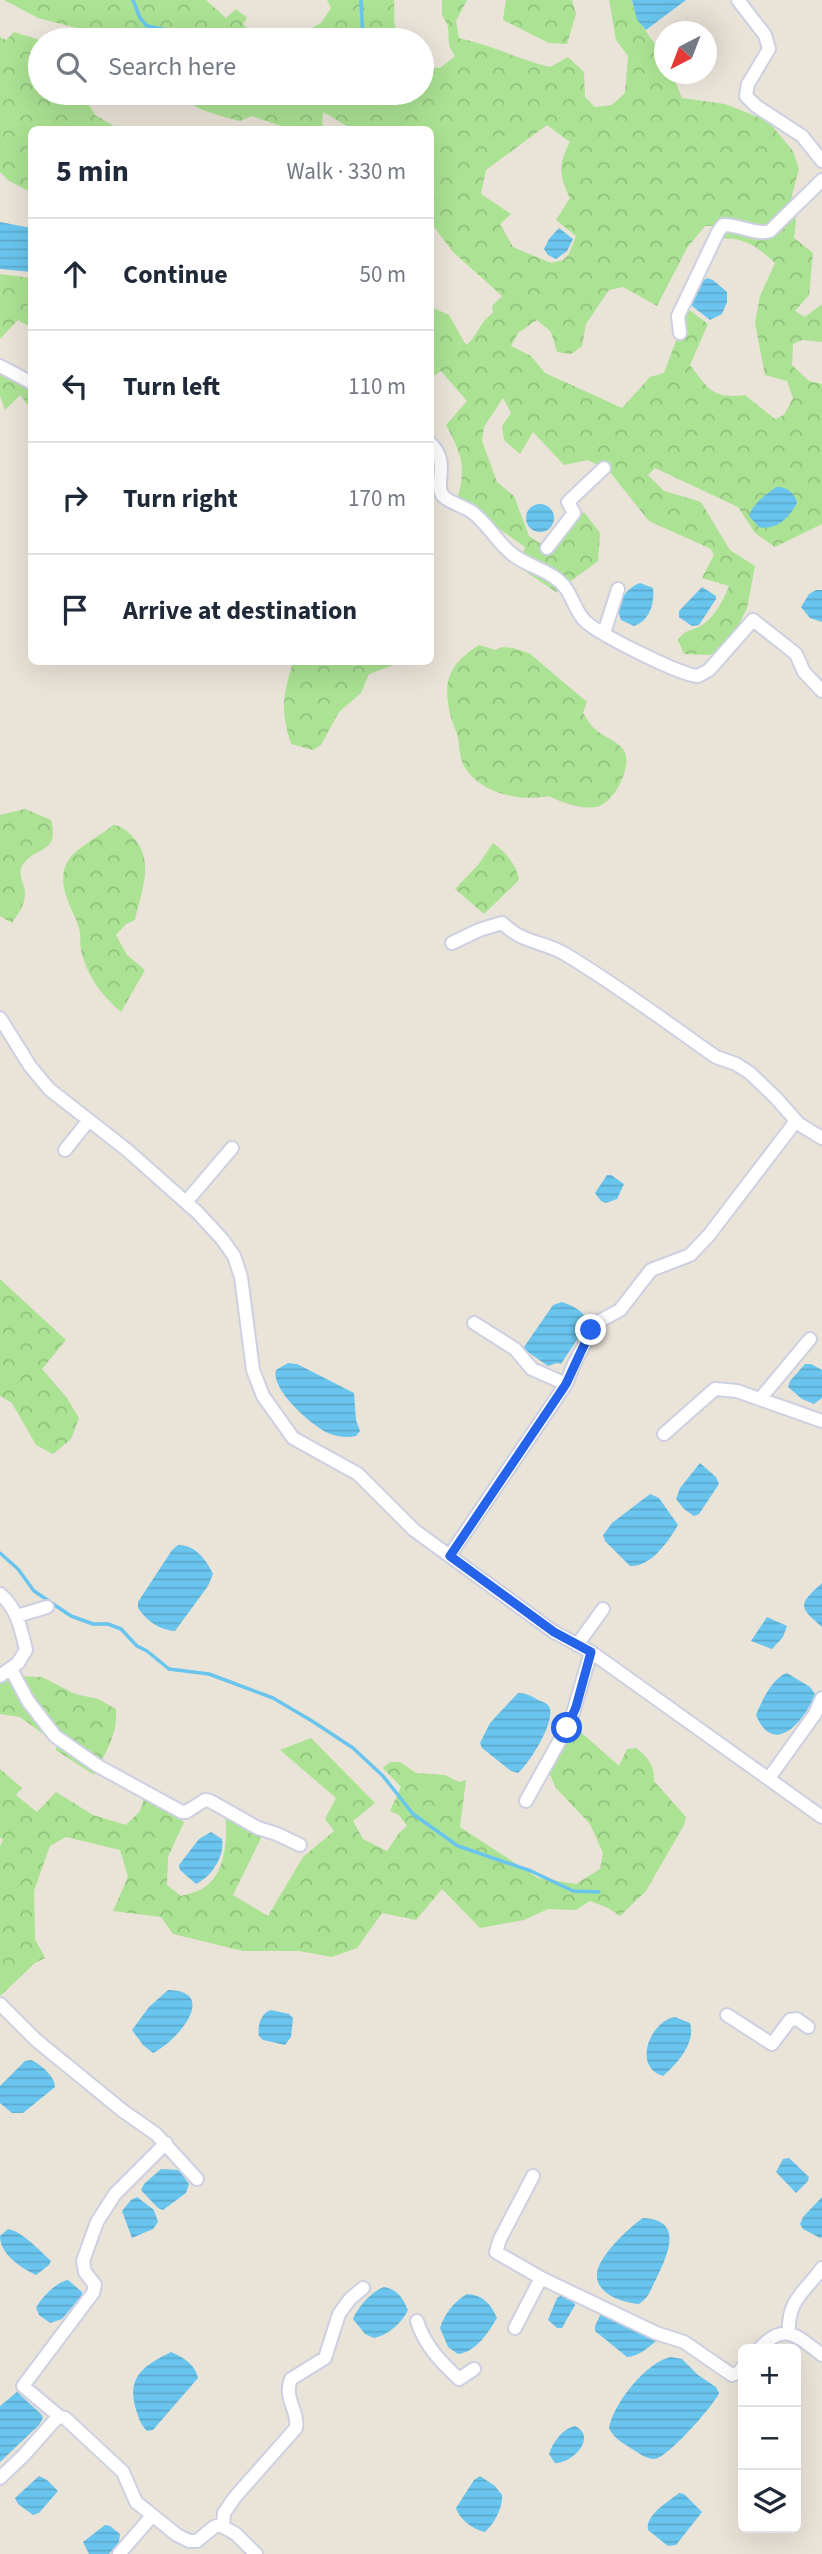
<!DOCTYPE html>
<html lang="en">
<head>
<meta charset="utf-8">
<style>
  :root { --surface:#fff; --page:#f2f2f3; --text:#1f2937; --muted:#747a83; --line:#e0e1e3 }
  body { margin:0; font-family:"Source Sans 3",sans-serif; background:var(--page); color:var(--text) }
  .controls { position:absolute; right:21px; bottom:21px; display:grid; overflow:hidden; border-radius:10px; box-shadow:0 7px 28px #0002 }
  .controls button { width:63px; height:63px; display:grid; place-items:center; padding:0; border:0; border-bottom:2px solid var(--line); background:var(--surface); color:var(--text); font:35px sans-serif }
  .compass { position:absolute; left:654px; top:21px; width:63px; height:63px; border-radius:50%; background:var(--surface); box-shadow:0 7px 28px #0002; rotate:222deg }
  .stop { position:absolute; width:21px; height:21px; margin:-16px; border:5px solid #2563eb; border-radius:50%; background:#fff }
  .stop.end { background:#2563eb; border-color:#fff; box-shadow:0 2px 7px #0008 }
  .list { margin:0; padding:0; list-style:none }
  h2 { display:flex; justify-content:space-between; align-items:center; height:91px; margin:0; padding:0 28px; font-size:30px }
  h2 small { font-size:23px; font-weight:400; color:var(--muted) }
  .list li { display:grid; grid-template-columns:46px 1fr auto; gap:21px; align-items:center; box-sizing:border-box; height:112px; padding:0 28px; border-top:2px solid var(--line) }
  .list b { display:block; font-size:26px; white-space:nowrap }
  .list em { font-size:23px; font-style:normal; color:var(--muted) }
  .icon { flex:none; width:38px; height:38px; fill:none; stroke:currentColor; stroke-width:2; stroke-linecap:round; stroke-linejoin:round }
  .map { position:relative; flex:none; width:822px; height:2554px; overflow:hidden }
  .search { position:absolute; background:var(--surface); box-shadow:0 7px 28px #0002; left:28px; top:28px; width:406px; height:77px; display:flex; align-items:center; gap:18px; box-sizing:border-box; padding:0 24px; border-radius:38px; color:var(--muted); font-size:26px }
  .panel { position:absolute; background:var(--surface); box-shadow:0 7px 28px #0002; left:28px; top:126px; width:406px; height:539px; border-radius:10px }
  .map>svg:first-child { display:block }
</style>
</head>
<body>
<div class="map">
<svg width="822" height="2554" viewBox="0 0 822 2554">
  <defs>
    <pattern id="forest-crowns" width="20" height="18" patternUnits="userSpaceOnUse" patternTransform="scale(1.75)"><rect width="20" height="18" fill="#abe293"/><path d="M2 6a3 3 0 1 1 6 0M12 15a3 3 0 1 1 6 0" fill="none" stroke="#93c27f"/></pattern>
    <pattern id="water-rules" width="6" height="5" patternUnits="userSpaceOnUse" patternTransform="scale(1.75)"><rect width="6" height="5" fill="#69c5ee"/><path d="M0 2.5h6" fill="none" stroke="#5ba9cc"/></pattern>
  </defs>
  <rect width="100%" height="100%" fill="#eae3d8"/>
  <!-- forest -->
  <path fill="url(#forest-crowns)" fill-rule="evenodd" d="M4,0H206L226,18L236,9L247,18L243,24L258,39L100,40L88,31L38,18Z
    M327,0H394C396,19 389,26 406,40H308L306,31L321,23L331,8Z
    M442,0H467L456,21L459,38C490,45 519,59 550,67L568,57L584,72L585,97L595,107L612,105L625,93L628,56L616,40L609,0H632C636,31 664,41 664,74H672L682,98L725,104L768,121L793,151L799,169L792,195L796,221L794,238L813,253L809,295L795,311L805,317L822,304V342L802,340L793,344L792,365L809,381L822,384V524L775,547L755,533L738,507L655,468L648,475L664,491L701,502L730,550L755,566L747,608L734,635L711,655L684,654L678,640C687,628 690,632 702,625C714,618 724,599 729,586L702,578L714,555L711,549L649,521L609,471L588,460L564,465L533,432L520,454L504,440L502,426L511,413L503,398L484,427L482,441L497,482L514,496L529,536L539,543C558,537 567,522 584,512L600,533L598,561L556,592L519,567L525,547L457,499C467,467 461,453 446,425L467,401L441,371L431,378V307L449,315L466,345C477,338 479,322 493,313L492,306L502,296L453,252L431,223L430,130L352,129L323,112L322,124L327,129H290L252,116L240,121C218,115 193,110 177,93H422V61L428,67L440,68L455,56L449,46L448,26L442,15ZM547,125L570,142C558,164 559,176 570,198L556,220L576,236L569,254L563,260L551,263L513,247L500,224L511,214L481,194L486,170ZM705,226H714L721,239C743,236 759,248 775,263L760,296L755,323L765,375L787,381L793,398L784,415L775,419L745,395C713,399 709,390 690,365L708,324L688,309L664,373L650,377L622,408L545,373L531,356L511,346L518,333L537,320L551,332L557,352L571,354L582,346L586,324L609,290L623,287L657,306L687,248Z
    M506,0H572L576,14L567,44L549,43L503,20Z
    M14,32L40,40V93H93L89,105L95,115L119,129L32,130L31,192L9,181L0,172V37L6,40Z
    M0,274L31,278L32,328L18,320L0,339Z
    M0,371L17,380L31,392V452L29,447L31,409L20,395L5,410L0,396Z
    M479,645L495,650L502,647L513,648L529,653L587,702L583,713C587,719 591,726 596,730C604,737 617,741 623,749C635,764 613,805 596,807C580,809 562,803 549,796C519,802 478,793 463,764C459,755 460,748 458,738C457,731 453,725 451,718C442,681 448,665 479,645Z
    M293,662H420L414,664L402,662L369,674L361,693L339,712L321,745L313,750L291,744C280,708 283,697 293,662Z
    M25,809L51,820C60,855 35,845 22,866C17,875 25,884 25,893C25,905 18,914 12,923L0,916V815Z
    M113,825C121,826 127,830 132,836C156,860 141,891 135,920L126,924L116,935L127,955L145,970L121,1012C101,995 87,976 81,950C80,943 81,935 79,928C73,908 58,891 65,867C71,849 100,837 113,825Z
    M493,843C506,853 516,863 519,880L484,914L455,889L478,865Z
    M0,1279L66,1340L42,1369L67,1398L79,1418L71,1439L53,1454L36,1445L12,1403L0,1396Z
    M10,1676L42,1677L75,1694L98,1699L116,1709C118,1735 105,1753 94,1775L56,1750L57,1744L20,1717L0,1714V1678Z
    M574,1726L619,1766L627,1749L636,1748C647,1756 655,1766 654,1781L686,1817L684,1825L646,1891L620,1916L608,1908L590,1901L576,1910L548,1909L524,1920L480,1928L442,1889L416,1920L382,1913L357,1948L332,1957L299,1951H243L173,1934L161,1917L113,1911L128,1877L120,1850L66,1837L50,1846L34,1891L35,1939L45,1958L35,1963L0,1996V1846L3,1840L0,1837V1769L22,1788L16,1795L37,1812L56,1792L93,1815L126,1825L140,1811L145,1795L167,1807L184,1822L168,1857L167,1885L181,1896C188,1894 196,1892 202,1889C226,1875 228,1838 225,1814L263,1834L233,1895L268,1916L303,1857L334,1831L325,1819L336,1798L280,1750L311,1738L375,1803L353,1821L363,1839L387,1851L399,1833L407,1826L399,1815L390,1811L401,1787L383,1768L390,1762H400L416,1773L445,1775L459,1782L466,1780L460,1827L538,1878L576,1884L600,1869L603,1853L590,1824L556,1788L548,1770Z"/>
  <!-- water -->
  <path fill="url(#water-rules)" d="M632,0H686L646,30L637,20Z
    M0,222L31,228V272L0,269Z
    M559,228L573,239L567,251L556,259L548,255L544,249L549,239Z
    M707,278L713,280L727,292V302L722,314L710,320L692,306C692,295 698,283 707,278Z
    M776,487C786,486 795,493 797,503C789,518 776,531 759,527L749,516C753,503 765,496 776,487Z
    M526 518a14 14 0 1 1 28 0a14 14 0 1 1-28 0Z
    M640,583L653,588C655,604 649,621 634,626L621,620L618,611C620,598 627,588 640,583Z
    M702,587L716,596V599L699,625L692,626L679,617V611Z
    M816,590H822V622L810,618L801,607L809,594Z
    M607,1175H611L624,1184L617,1199L606,1203L601,1201L595,1193Z
    M562,1302C573,1306 585,1311 588,1323L561,1364L557,1363L548,1366L525,1350L524,1347L553,1305Z
    M288,1363L297,1364L354,1393L356,1420L360,1431L356,1436C347,1438 338,1437 328,1433C312,1426 270,1389 276,1370Z
    M805,1364H811L822,1370V1398L814,1404L802,1399L788,1387L790,1381Z
    M700,1463L716,1477L719,1484L699,1514L694,1516L684,1509L676,1499L680,1488Z
    M650,1494L659,1498L678,1525C668,1542 651,1567 630,1566L605,1541L603,1535L612,1523Z
    M178,1545C194,1544 207,1560 213,1574L208,1586L175,1631C159,1630 147,1621 138,1608V1602L172,1550Z
    M822,1583V1627C798,1606 798,1605 822,1583Z
    M767,1617L787,1626L783,1637L772,1649L751,1641Z
    M787,1673L810,1687L815,1694C806,1719 774,1759 756,1715C761,1702 773,1677 787,1673Z
    M518,1693C526,1693 532,1696 538,1700C542,1701 546,1703 548,1705C559,1718 528,1765 518,1773L511,1771L482,1748L480,1743L490,1723Z
    M211,1832L222,1839C225,1857 211,1877 196,1884L180,1870L179,1865L199,1839Z
    M168,1990C221,1991 175,2043 153,2053L143,2045L132,2030L149,2007Z
    M271,2010L289,2014L293,2018L291,2037L285,2045L263,2040L259,2036C257,2026 261,2013 271,2010Z
    M675,2017L690,2023C696,2043 677,2064 663,2076C632,2067 650,2021 675,2017Z
    M31,2060C40,2064 55,2076 55,2087L23,2113H12L0,2103V2086L25,2061Z
    M789,2158L809,2177L808,2181L796,2193L776,2172L783,2159Z
    M161,2169L179,2170L189,2184L186,2193L163,2210L158,2208L141,2190L144,2184Z
    M137,2197L154,2210L158,2222L153,2229L132,2238L122,2211L131,2200Z
    M822,2197V2237L820,2238L803,2229L800,2224L803,2217Z
    M643,2218C684,2220 668,2254 657,2277C651,2288 650,2297 639,2304C624,2303 595,2294 597,2274C598,2257 629,2227 643,2218Z
    M8,2229C23,2232 39,2250 51,2261L49,2265L36,2275C21,2268 0,2254 0,2236Z
    M68,2280L82,2292V2295L62,2319L50,2323L39,2315L36,2308C41,2298 56,2282 68,2280Z
    M384,2287C398,2290 402,2297 408,2310C402,2323 388,2335 374,2338L365,2334L353,2319C358,2307 372,2291 384,2287Z
    M467,2294C483,2295 491,2304 497,2318C488,2333 476,2352 458,2354L448,2347L440,2328C444,2315 454,2301 467,2294Z
    M562,2295L573,2299L575,2305L562,2328H557L548,2320L557,2298Z
    M602,2311L627,2327L656,2337V2341C648,2348 637,2357 627,2357L595,2331V2326Z
    M171,2352C183,2357 195,2364 198,2378L153,2430L147,2431C140,2424 138,2416 135,2406C127,2375 147,2364 171,2352Z
    M671,2357L682,2359L698,2375L716,2387L719,2393C714,2405 667,2459 654,2459C645,2459 636,2451 629,2447C621,2442 613,2437 609,2428C613,2404 647,2361 671,2357Z
    M17,2392L41,2414L43,2418L39,2425L0,2462V2406Z
    M575,2426C598,2437 572,2464 555,2463L549,2454C553,2442 562,2429 575,2426Z
    M39,2476L47,2480L58,2491L39,2513L33,2515L18,2504L15,2498Z
    M480,2476L495,2486L502,2495C503,2508 494,2524 485,2532C474,2530 459,2519 456,2508L474,2480Z
    M679,2493L684,2494L702,2512L676,2545L668,2546L648,2530C645,2515 668,2502 679,2493Z
    M105,2525L110,2526L120,2534L119,2542L109,2554H89L83,2542Z"/>
  <g fill="none" stroke-linecap="round" stroke-linejoin="round">
    <!-- stream -->
    <path stroke="#69c5ee" stroke-width="3.5" d="M133,0L140,18L147,26L182,33L196,40
      M361,0L363,40
      M0,1553L18,1569L34,1591L71,1616L93,1624H108L121,1629L137,1646L147,1651L169,1669L209,1674L273,1698L312,1721L353,1748L383,1776L413,1814L458,1846L531,1871L573,1891L599,1892"/>
    <!-- minor casing -->
    <g stroke="#cdd0e1" stroke-width="16">
      <path id="minor" d="M738,0L765,35L769,49L748,84L746,96L756,106L802,136L822,161
        M680,333L678,316L718,232L723,225C739,224 757,236 770,231L822,180
        M0,366L32,383
        M430,443C452,463 432,486 444,497C451,503 463,506 472,512C488,524 497,542 512,554C524,564 541,568 554,577C573,590 571,605 584,620C596,633 680,675 698,676L709,670L753,620L796,654L804,672L822,691
        M547,548L574,513L568,502L604,468
        M604,633L618,589
        M452,943L479,930L502,923C507,927 513,933 520,936C534,943 550,945 565,954C617,985 666,1022 716,1057L736,1064L750,1073L776,1098L799,1124L822,1138
        M0,1018L30,1066L49,1089L127,1150L198,1213L222,1239L234,1256L241,1277L253,1370L263,1396L293,1438L358,1474L414,1530L554,1632L591,1652L822,1817
        M65,1150L89,1120
        M186,1202L232,1148
        M474,1323L515,1349L532,1369L566,1384
        M760,1399L810,1339
        M664,1434L715,1389L737,1391L822,1421
        M450,1555L566,1384L574,1364L596,1323L620,1310L651,1270L690,1255L709,1235L796,1121
        M0,1594C17,1608 21,1629 26,1650L18,1663L0,1676
        M17,1616L47,1607
        M577,1645L603,1609
        M11,1669L28,1701L55,1736L98,1766L182,1812H186L205,1800L210,1801L258,1828L277,1834L300,1845
        M769,1778L815,1714L822,1698
        M526,1801L571,1720L591,1652
        M0,2004L36,2040L123,2111L156,2134L197,2179
        M727,2015L772,2044L790,2020L797,2019L808,2027
        M533,2176L500,2239L496,2252L541,2278L656,2333L684,2342L732,2375L739,2372L743,2367
        M417,2321C425,2346 440,2361 459,2379L474,2369
        M515,2328L541,2278
        M789,2333C787,2300 805,2292 822,2268
        M759,2349C785,2321 797,2336 822,2355
        M60,2417L23,2386L93,2293L95,2285L85,2272L83,2261L97,2222L115,2194L166,2143
        M0,2478L24,2455L55,2420L60,2417L65,2418L123,2472L136,2502L177,2535L189,2541H197L214,2527L220,2525L236,2534L256,2554
        M223,2526L224,2513L235,2497L296,2428C299,2411 283,2398 291,2379L325,2358L339,2314L350,2299L363,2288
        M119,2554L152,2516"/>
    </g>
    <!-- minor -->
    <use href="#minor" stroke="#fff" stroke-width="12"/>
  </g>
  <g fill="none" stroke-linecap="round" stroke-linejoin="round">
    <!-- route -->
    <path stroke="#2563eb" stroke-width="9" d="M567,1728L576,1707L591,1652L554,1632L450,1556L566,1384L591,1330"/>
  </g>
</svg>
<div class="controls">
<button>+</button>
<button>−</button>
<button><svg class="icon" aria-label="layers" viewBox="0 0 24 24"><path d="M12 4l9 5-9 5-9-5zM3 14l9 5 9-5"/></svg></button>
</div>
<svg class="compass" viewBox="-18 -18 36 36"><path d="M0-13l5 13h-10z" fill="#e53935"/><path d="M0 13l5-13h-10z" fill="#747a83"/></svg>
<div class="stop" style="left:567px;top:1728px"></div>
<div class="stop end" style="left:591px;top:1330px"></div>
<div class="search"><svg class="icon" aria-label="search" viewBox="0 0 24 24"><circle cx="10" cy="10" r="6"/><path d="M15 15l6 6"/></svg>Search here</div>
<section class="panel">
<h2>5 min<small>Walk · 330 m</small></h2>
<ul class="list">
<li><svg class="icon" aria-label="ahead" viewBox="0 0 24 24"><path d="M12 20V5M6 11l6-6 6 6"/></svg><div><b>Continue</b></div><em>50 m</em></li>
<li><svg class="icon" aria-label="left" viewBox="0 0 24 24"><path d="M17 20v-9H6M10 6l-5 5 5 5"/></svg><div><b>Turn left</b></div><em>110 m</em></li>
<li><svg class="icon" aria-label="right" viewBox="0 0 24 24"><path d="M7 20v-9h11M14 6l5 5-5 5"/></svg><div><b>Turn right</b></div><em>170 m</em></li>
<li><svg class="icon" aria-label="arrive" viewBox="0 0 24 24"><path d="M6 21V4h12l-3 4 3 4H6"/></svg><div><b>Arrive at destination</b></div></li>
</ul>
</section>
</div>
</body>
</html>
